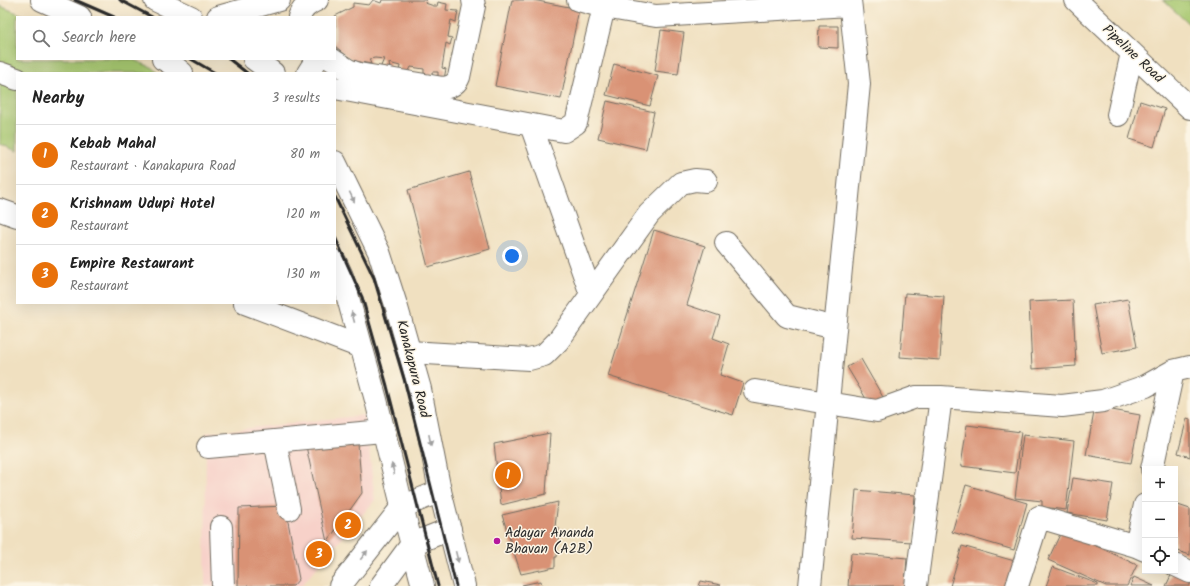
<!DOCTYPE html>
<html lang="en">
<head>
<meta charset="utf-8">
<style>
  :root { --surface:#fff; --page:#f2f2f2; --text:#222; --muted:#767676; --line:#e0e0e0; --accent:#1a73e8 }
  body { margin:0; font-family:Kalam,sans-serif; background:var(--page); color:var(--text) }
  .controls { position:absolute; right:12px; bottom:12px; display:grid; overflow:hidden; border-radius:0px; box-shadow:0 4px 16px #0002 }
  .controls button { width:36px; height:36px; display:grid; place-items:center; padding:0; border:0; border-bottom:1px solid var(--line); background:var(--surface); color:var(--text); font:20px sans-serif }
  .you { position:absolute; left:512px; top:256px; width:14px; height:14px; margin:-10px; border:3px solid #fff; border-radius:50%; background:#1a73e8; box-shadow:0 0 0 6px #1a73e833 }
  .badge { display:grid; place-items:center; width:26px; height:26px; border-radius:50%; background:var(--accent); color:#fff; font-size:13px; font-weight:700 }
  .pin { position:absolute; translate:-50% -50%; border:2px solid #fff; box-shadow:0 1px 4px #0006 }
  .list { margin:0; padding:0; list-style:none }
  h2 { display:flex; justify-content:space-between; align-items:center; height:52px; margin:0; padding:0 16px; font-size:17px }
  h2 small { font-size:13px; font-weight:400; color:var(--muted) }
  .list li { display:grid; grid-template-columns:26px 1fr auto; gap:12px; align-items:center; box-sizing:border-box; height:60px; padding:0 16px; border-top:1px solid var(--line) }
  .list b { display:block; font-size:15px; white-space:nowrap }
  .list p { margin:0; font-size:13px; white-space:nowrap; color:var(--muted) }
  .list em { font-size:13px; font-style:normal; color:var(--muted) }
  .icon { flex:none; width:22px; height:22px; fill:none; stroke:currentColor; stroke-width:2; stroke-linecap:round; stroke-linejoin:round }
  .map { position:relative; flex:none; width:1190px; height:586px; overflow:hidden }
  .search { position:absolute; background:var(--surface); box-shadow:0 4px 16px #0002; left:16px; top:16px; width:320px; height:44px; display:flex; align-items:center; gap:10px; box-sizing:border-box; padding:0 14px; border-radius:0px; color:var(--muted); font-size:15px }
  .panel { position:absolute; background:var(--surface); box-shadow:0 4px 16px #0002; left:16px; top:72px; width:320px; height:232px; border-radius:0px }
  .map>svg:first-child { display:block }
</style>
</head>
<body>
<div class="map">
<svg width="1190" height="586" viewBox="0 0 1190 586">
  <rect width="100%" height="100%" fill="#fcf5e5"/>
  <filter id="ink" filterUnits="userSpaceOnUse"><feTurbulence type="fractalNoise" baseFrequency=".025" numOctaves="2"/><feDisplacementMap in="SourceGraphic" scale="8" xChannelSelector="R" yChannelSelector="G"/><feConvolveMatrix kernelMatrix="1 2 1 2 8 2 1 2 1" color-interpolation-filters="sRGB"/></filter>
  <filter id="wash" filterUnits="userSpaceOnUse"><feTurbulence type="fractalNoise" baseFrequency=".012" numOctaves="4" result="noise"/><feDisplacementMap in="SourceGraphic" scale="16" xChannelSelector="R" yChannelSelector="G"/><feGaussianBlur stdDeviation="0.9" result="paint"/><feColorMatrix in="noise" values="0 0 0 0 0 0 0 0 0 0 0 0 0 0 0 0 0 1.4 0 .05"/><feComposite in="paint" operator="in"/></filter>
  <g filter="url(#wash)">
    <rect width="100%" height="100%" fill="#f0e0c0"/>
    <!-- built -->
    <path fill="#f7d1c9" d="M365,415L375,500L301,586H205L206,433Z"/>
    <!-- green -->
    <path fill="#a7c870" stroke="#697a4e" d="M1163,0H1190V25Z
      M0,6L27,17H17V59H131L151,67L158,73H17V151L0,144Z"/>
    <g id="blocks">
      <!-- building -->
      <path fill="#d99275" d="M373,0L381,3L382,0H426L425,3L434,6H437L438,2L447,4L446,10L458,11L456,22L451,20L448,37L452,38L450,45L446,43L442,68L446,69L444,79L438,77V72H432V76L424,75V69L411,67L408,73L399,71L400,66L389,63L390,69L381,66L384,59L375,58L369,59L371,64L355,61L348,57L335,46V16L353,7V3L369,5Z
        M512,0H533L579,9L561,99L495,86Z
        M819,26H838V48L818,47Z
        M661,30L684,33L678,74L655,71Z
        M614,64L658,76L650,106L606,95Z
        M607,101L654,112L646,149L598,138Z
        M1140,101L1165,109L1154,147L1129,139Z
        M469,172L490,249L428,267L408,190Z
        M654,230L705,246L687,305L720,316L713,338L729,344L720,375L743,383L733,415L608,376Z
        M905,293L944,296L940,360L900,357Z
        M1128,299L1137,347L1102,353L1093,305Z
        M1073,300L1076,366L1032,369L1029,302Z
        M861,359L884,399L871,407L847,367Z
        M1095,407L1140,415L1131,463L1086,455Z
        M1187,418L1190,419V457L1178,453Z
        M967,425L1021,432L1015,473L961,466Z
        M550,433L546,494L501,505L494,444Z
        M1023,435L1074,441L1066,510L1042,507V501L1015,498Z
        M358,444L362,493L327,542L306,446Z
        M1073,478L1113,484L1107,520L1067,513Z
        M966,485L1027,503L1014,550L952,532Z
        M856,490L915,495L912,542L852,538Z
        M558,502L555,527L559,528L557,557H555V567L521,574L502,515Z
        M1175,504L1190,509V555L1175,550Z
        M285,506L299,579L293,586H238L239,508Z
        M1062,530L1137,565L1127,586H1106L1048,560Z
        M962,546L1018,562L1011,586H950Z
        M851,553L907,558L905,586H848Z
        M1053,567L1098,584V586H1046Z
        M1173,571L1190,578V586H1166Z
        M1134,577L1154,586H1130Z
        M541,581L542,586H523L522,585Z
        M701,581L721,585L720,586H699Z"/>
    </g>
  </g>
  <g filter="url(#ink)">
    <use href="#blocks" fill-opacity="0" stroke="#706a5f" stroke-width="1"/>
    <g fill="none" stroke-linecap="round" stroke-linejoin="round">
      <!-- minor casing -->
      <g stroke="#706a5f" stroke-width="24">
        <path id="minor" d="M578,0L604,7L656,16L850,5
          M1076,0L1190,108
          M218,17L279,0
          M299,17C302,9 309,3 317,0
          M331,59L348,70L359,74L443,88C450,87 456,85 459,77L474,6L473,0
          M0,73L17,79
          M308,73L317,59
          M335,88L564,131L576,123L604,7
          M1118,115L1132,53
          M531,125L591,294
          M0,210L17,216
          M726,243L787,316L835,328
          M245,303L361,347
          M409,352L529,359L544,355L558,341L649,214L681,183L695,180L706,181
          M755,391L877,411L916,397H941
          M275,441L289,509
          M208,447L383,431
          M1152,469L1173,371
          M221,527L223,586
          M1136,546L1145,505
          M1175,565L1190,572
          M810,586L859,84L850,0
          M916,586L941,397L1062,406L1103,401L1146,386L1173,371L1190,367
          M1017,586L1039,517L1136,546L1145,550"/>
      </g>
      <!-- major casing -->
      <g stroke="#706a5f" stroke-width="24">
        <path id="major" d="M340,586L402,507L440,491
          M381,586L412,544L450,529"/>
      </g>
      <!-- highway casing -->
      <g stroke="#706a5f" stroke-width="24">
        <path id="highway" d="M42,0L80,17
          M155,0L191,17
          M163,59L169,62L182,73
          M254,59L273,73
          M335,162L379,252L397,308L420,389L440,491L464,586
          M335,261L342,276L376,400L408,530L423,586"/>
      </g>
      <!-- minor -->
      <use href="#minor" stroke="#fff" stroke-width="22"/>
      <!-- major -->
      <use href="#major" stroke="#fff" stroke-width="22"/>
      <!-- highway -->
      <use href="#highway" stroke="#fff" stroke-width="22"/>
      <!-- rail -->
      <path stroke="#2b2b2b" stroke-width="3" d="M75,0L114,17
        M120,0L152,17
        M191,59L215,73
        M229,59L247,73
        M335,197L374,278L404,379L456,586
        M335,237L362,297L387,386L438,586"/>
    </g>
    <!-- one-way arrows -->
    <defs><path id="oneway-solid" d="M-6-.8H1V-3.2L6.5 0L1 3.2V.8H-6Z"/></defs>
    <g fill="#a0a0a0">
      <use href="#oneway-solid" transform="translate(352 197) rotate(64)"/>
      <use href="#oneway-solid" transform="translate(353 317) rotate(-105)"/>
      <use href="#oneway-solid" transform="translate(430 440) rotate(79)"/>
      <use href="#oneway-solid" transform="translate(393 469) rotate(-104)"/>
      <use href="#oneway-solid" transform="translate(364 555) rotate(-52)"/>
      <use href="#oneway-solid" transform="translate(457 557) rotate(76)"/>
    </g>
  </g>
  <!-- markers -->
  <circle fill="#b5179e" stroke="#fcf5e5" stroke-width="1.5" cx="497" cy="541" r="4"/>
  <g text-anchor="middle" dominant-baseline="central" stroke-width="3" stroke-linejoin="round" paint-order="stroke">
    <!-- street labels -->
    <g font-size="14" fill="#2b2b2b" stroke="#fcf5e5">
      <text transform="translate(1133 54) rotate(43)">Pipeline Road</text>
      <text transform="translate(413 369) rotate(76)">Kanakapura Road</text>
    </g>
    <!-- poi labels -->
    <g font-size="14" fill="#2b2b2b" stroke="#fcf5e5" text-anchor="start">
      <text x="505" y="533">Adayar Ananda<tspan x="505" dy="16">Bhavan (A2B)</tspan></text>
    </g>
  </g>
</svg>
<div class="controls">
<button>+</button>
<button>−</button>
<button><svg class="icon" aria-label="locate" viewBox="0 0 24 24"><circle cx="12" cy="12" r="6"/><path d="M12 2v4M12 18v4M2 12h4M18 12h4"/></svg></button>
</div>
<div class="you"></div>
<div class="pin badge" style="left:508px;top:475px;background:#e8710a">1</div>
<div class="pin badge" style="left:348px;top:525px;background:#e8710a">2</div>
<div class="pin badge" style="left:319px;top:554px;background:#e8710a">3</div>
<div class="search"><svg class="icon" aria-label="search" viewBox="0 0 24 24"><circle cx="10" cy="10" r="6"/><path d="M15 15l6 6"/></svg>Search here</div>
<section class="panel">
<h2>Nearby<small>3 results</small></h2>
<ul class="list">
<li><span class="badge" style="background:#e8710a">1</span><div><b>Kebab Mahal</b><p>Restaurant · Kanakapura Road</p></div><em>80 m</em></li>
<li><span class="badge" style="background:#e8710a">2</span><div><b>Krishnam Udupi Hotel</b><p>Restaurant</p></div><em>120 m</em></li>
<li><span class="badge" style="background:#e8710a">3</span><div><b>Empire Restaurant</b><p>Restaurant</p></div><em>130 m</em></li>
</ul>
</section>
</div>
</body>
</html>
